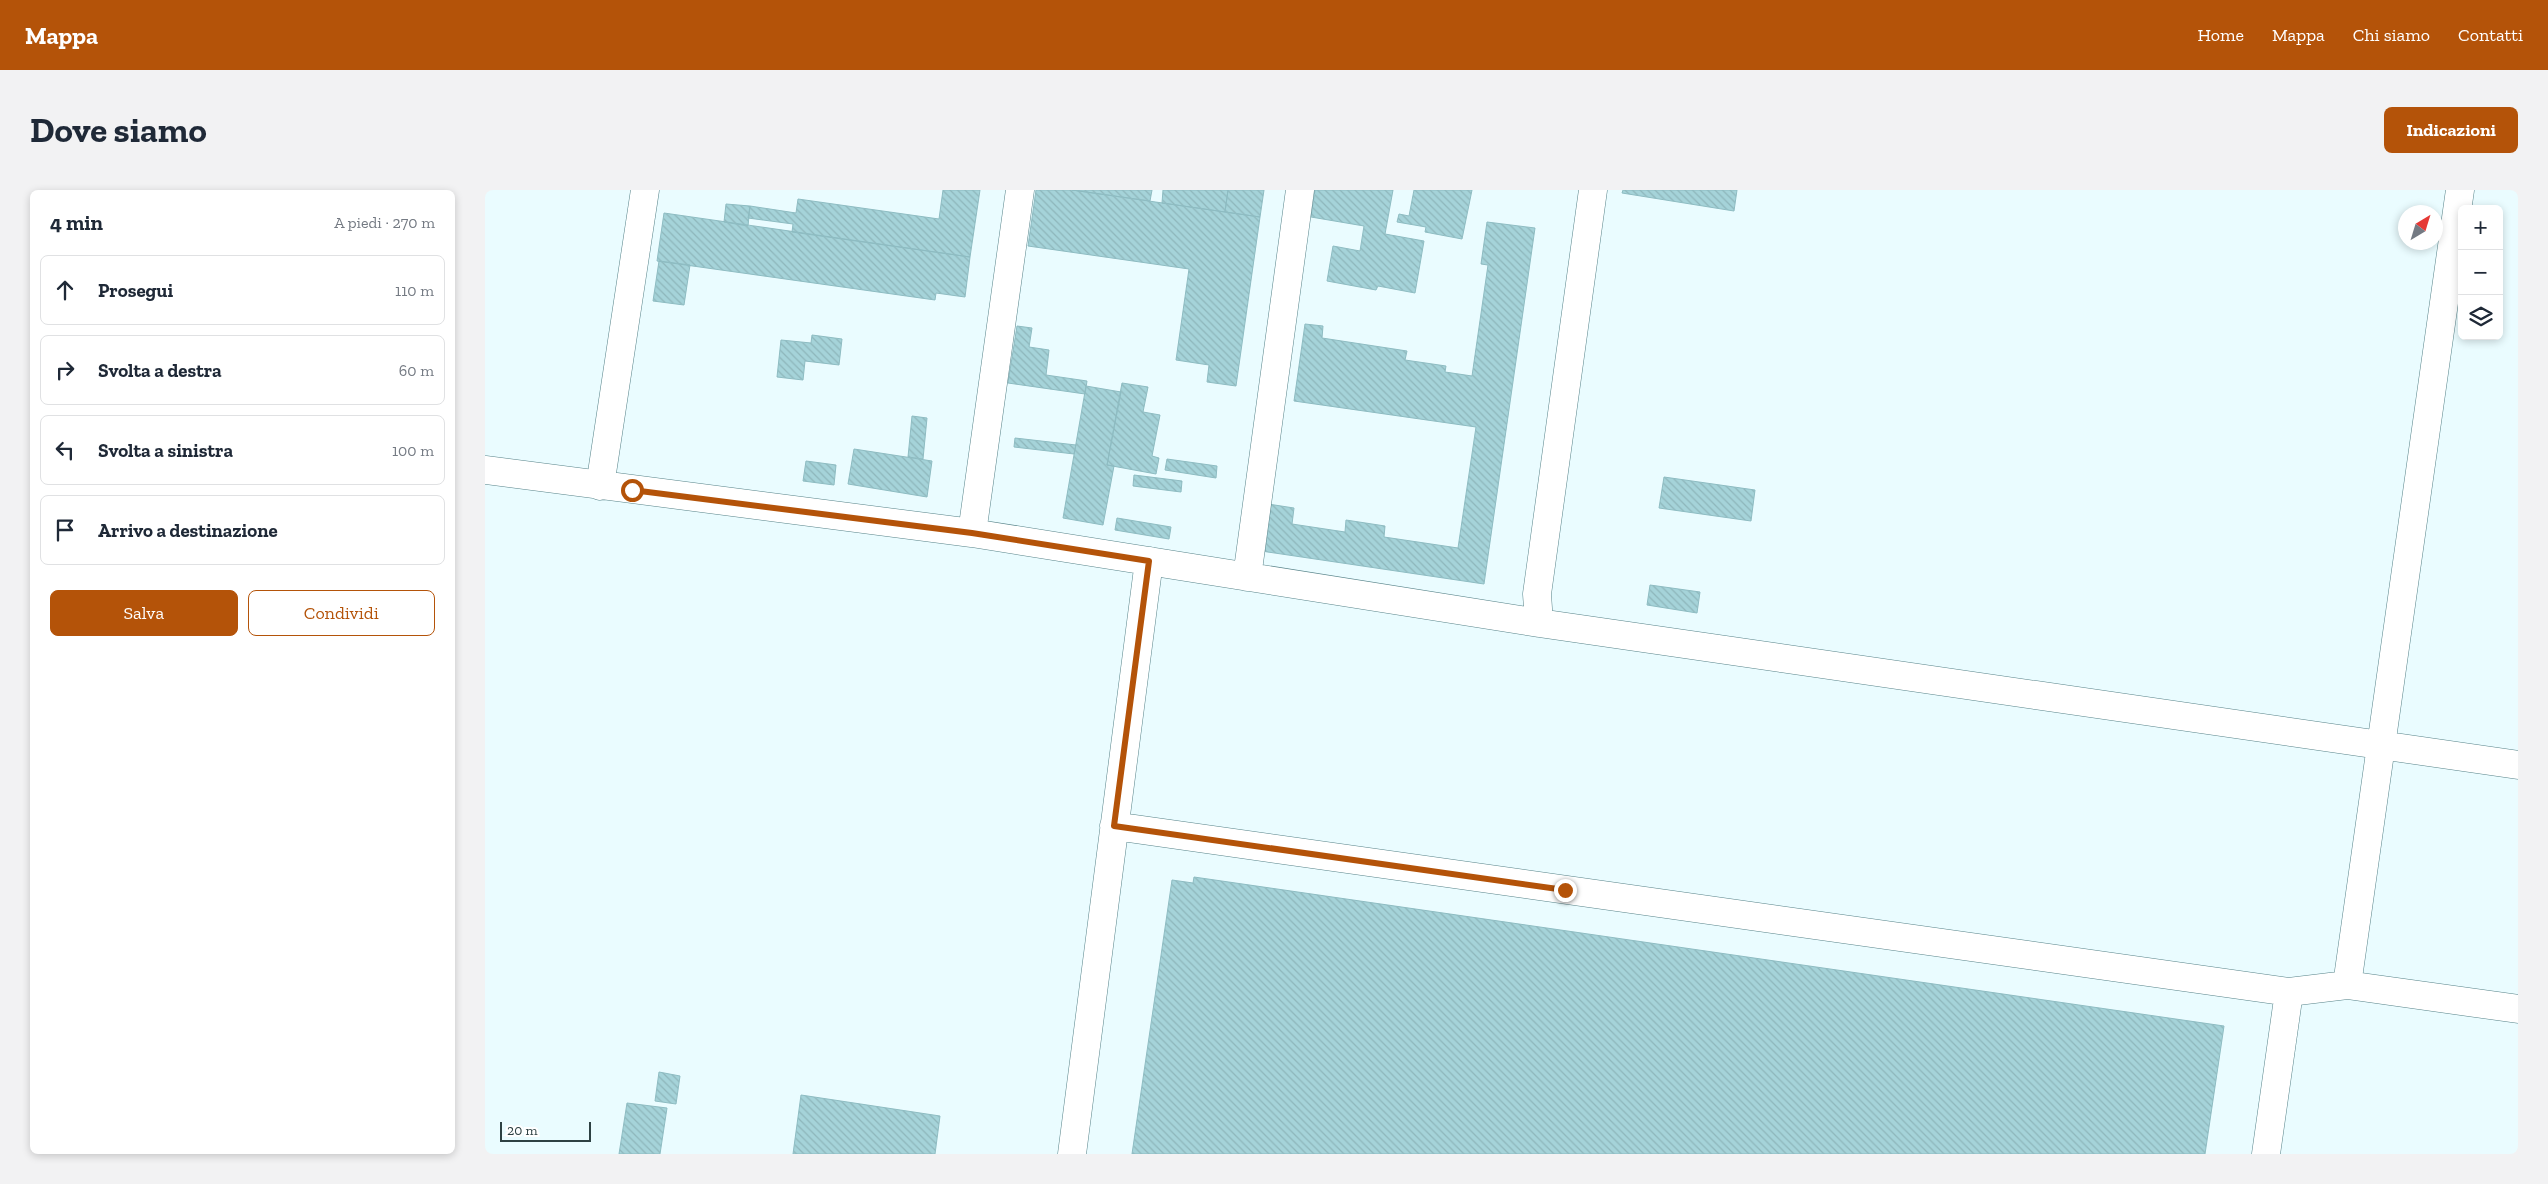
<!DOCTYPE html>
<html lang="it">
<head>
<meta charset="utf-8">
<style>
  :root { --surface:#fff; --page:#f2f2f3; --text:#1f2937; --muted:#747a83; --line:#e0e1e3; --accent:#b45309 }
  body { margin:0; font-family:"Zilla Slab",serif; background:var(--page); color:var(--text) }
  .controls { position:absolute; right:15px; top:15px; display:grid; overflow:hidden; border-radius:8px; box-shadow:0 2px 8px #0003 }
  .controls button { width:45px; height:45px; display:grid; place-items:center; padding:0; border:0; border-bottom:1px solid var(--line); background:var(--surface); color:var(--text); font:25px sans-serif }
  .compass { position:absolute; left:1913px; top:15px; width:45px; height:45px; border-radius:50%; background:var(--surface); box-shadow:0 2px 8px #0003; rotate:38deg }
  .scale { position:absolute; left:15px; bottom:12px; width:91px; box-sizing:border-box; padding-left:5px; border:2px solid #2e4143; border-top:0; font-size:14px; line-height:18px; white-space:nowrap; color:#2e4143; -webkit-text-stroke:4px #fff; paint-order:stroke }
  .stop { position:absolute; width:15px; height:15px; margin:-11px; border:4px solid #b45309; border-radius:50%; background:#fff }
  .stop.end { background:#b45309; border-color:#fff; box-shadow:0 1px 5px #0008 }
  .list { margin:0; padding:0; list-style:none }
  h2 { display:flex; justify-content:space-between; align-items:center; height:65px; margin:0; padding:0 20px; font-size:21px }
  h2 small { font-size:16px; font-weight:400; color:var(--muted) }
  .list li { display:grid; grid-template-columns:32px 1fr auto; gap:15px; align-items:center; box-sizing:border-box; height:70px; margin:0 10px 10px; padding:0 10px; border:1px solid var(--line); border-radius:8px }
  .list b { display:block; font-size:19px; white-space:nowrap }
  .list em { font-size:16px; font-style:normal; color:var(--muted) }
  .actions { display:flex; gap:10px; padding:15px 20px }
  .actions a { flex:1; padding:11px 0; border:1px solid var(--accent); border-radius:8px; text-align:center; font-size:18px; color:var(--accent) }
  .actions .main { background:var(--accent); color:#fff }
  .icon { flex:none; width:28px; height:28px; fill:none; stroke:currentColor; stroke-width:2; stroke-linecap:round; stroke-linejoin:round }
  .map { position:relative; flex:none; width:2033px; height:964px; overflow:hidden; border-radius:8px }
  header { display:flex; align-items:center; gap:30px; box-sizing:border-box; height:70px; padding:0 25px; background:var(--accent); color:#fff }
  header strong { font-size:24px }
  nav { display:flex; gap:28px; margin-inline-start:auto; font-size:18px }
  .intro { display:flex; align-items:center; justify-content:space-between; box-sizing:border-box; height:120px; padding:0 30px }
  h1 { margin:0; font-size:35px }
  .button { padding:12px 22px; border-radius:8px; background:var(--accent); color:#fff; font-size:18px; font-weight:700 }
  main { display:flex; gap:30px; padding:0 30px }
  aside { flex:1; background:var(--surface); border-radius:8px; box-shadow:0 2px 8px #0003 }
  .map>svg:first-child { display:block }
</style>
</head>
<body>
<header>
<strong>Mappa</strong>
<nav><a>Home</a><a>Mappa</a><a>Chi siamo</a><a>Contatti</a></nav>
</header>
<div class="intro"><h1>Dove siamo</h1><a class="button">Indicazioni</a></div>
<main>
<aside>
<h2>4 min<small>A piedi · 270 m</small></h2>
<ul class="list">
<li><svg class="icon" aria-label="ahead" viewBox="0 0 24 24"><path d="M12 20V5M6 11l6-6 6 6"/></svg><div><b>Prosegui</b></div><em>110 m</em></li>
<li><svg class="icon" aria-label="right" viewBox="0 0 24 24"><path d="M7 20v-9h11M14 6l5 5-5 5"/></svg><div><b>Svolta a destra</b></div><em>60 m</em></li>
<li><svg class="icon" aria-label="left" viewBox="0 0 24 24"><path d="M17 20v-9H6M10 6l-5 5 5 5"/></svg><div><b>Svolta a sinistra</b></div><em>100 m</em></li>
<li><svg class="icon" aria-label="arrive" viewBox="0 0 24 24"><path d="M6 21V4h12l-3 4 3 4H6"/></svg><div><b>Arrivo a destinazione</b></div></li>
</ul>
<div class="actions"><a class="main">Salva</a><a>Condividi</a></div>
</aside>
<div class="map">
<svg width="2033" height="964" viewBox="0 0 2033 964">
  <defs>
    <pattern id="building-back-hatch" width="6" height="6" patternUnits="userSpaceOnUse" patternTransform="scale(1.25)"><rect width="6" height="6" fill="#a5d3d9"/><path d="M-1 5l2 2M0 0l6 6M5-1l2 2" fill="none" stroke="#8eb6bb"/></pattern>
  </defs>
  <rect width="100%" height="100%" fill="#eafcff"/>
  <!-- building -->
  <path fill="url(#building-back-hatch)" stroke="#8ebcc2" d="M458,0H495L485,67L307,42L308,34L263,28L265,16L311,23L313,9L454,29Z
    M551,0H587L775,27L751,196L722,192L724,175L691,170L704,79L543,56Z
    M587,0H667L665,11Z
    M678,0H743L740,22L677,13Z
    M743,0H779L775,27L740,22Z
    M830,0H908L900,44L939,51L930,103L893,96L891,100L842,91L848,56L875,61L879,36L826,27Z
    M929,0H987L977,49L940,42L941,37L912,32L914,24L924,26Z
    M1138,0H1252L1249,21L1137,3Z
    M241,14L265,16L263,36L239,32Z
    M179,23L485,67L480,107L451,103L450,110L172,71Z
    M1002,32L1050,38L999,394L776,361L783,314L809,318L807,334L860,342L861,330L900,336L899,347L973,358L991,237L809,211L820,134L838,136L837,148L922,161L920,170L961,176L960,182L987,186L1003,75L996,74Z
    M174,71L205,75L199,115L168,111Z
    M532,136L547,138L544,157L564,160L561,185L602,191L600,204L523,193Z
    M327,145L357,149L354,175L320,171L318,190L292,187L296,150L326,153Z
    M637,193L663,197L658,222L675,225L667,266L674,268L671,284L622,275Z
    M601,196L636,202L622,275L629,276L618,335L578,328Z
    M427,226L442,228L438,269L423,267Z
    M530,248L591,255L589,264L529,257Z
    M369,259L447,271L442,307L363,294Z
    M682,269L732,276L731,288L680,280Z
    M321,271L351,275L349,295L318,291Z
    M649,285L697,291L696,302L648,296Z
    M1179,287L1270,300L1266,331L1174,318Z
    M632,328L686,337L684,349L630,340Z
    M1165,395L1215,402L1212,423L1162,415Z
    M709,687L1739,836L1720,964H647L687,690L708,693Z
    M174,882L195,886L191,914L170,911Z
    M316,905L455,926L450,964H308Z
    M142,913L182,918L175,964H134Z"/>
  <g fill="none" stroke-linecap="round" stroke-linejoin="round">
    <!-- minor casing -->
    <g stroke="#578389" stroke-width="29">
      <path id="minor" d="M0,280L487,343L1054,433L2033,575
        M115,296L160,0
        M487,343L535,0
        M762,387L815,0
        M1054,433L1052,404L1108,0
        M629,636L1804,802L1862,795L2033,819
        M1862,795L1975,0
        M587,964L664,371
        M1781,964L1804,802"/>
    </g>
    <!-- minor -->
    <use href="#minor" stroke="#fff" stroke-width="28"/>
  </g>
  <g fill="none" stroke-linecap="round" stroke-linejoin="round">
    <!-- route -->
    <path stroke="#b45309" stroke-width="6" d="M147,300L487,343L664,371L629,636L1080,700"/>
  </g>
</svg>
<div class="controls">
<button>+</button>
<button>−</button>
<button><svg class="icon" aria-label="layers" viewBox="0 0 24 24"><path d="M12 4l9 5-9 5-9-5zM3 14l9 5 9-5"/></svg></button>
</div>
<svg class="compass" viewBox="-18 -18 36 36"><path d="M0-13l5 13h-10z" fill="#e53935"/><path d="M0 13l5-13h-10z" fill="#747a83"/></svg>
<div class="scale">20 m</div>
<div class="stop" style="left:147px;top:300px"></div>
<div class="stop end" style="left:1080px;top:700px"></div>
</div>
</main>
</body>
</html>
